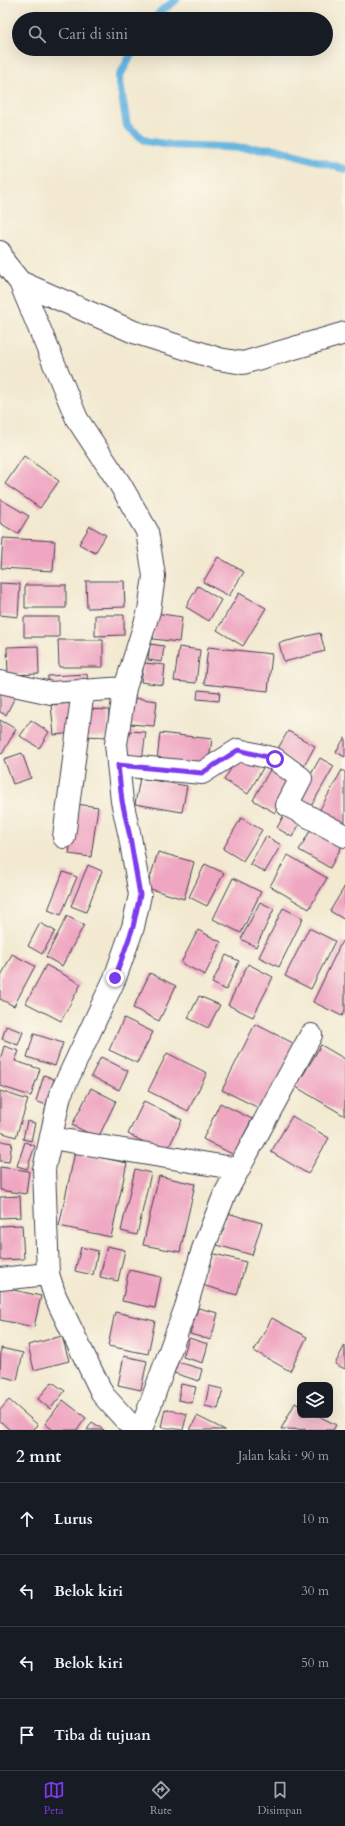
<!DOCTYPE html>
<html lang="id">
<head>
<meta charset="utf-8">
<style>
  :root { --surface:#171b24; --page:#20242c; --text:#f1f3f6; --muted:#9ea1a6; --line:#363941; --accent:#7c3aed }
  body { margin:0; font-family:Cardo,serif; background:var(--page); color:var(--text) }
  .controls { position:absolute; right:12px; bottom:12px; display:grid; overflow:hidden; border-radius:8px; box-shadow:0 4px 16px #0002 }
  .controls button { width:36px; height:36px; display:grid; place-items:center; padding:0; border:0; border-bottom:1px solid var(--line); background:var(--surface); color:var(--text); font:20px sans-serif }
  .stop { position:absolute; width:12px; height:12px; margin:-9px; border:3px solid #7c3aed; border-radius:50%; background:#fff }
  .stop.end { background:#7c3aed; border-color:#fff; box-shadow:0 1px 4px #0008 }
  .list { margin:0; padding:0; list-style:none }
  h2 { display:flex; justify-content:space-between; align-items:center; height:52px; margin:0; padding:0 16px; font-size:17px }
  h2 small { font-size:13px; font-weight:400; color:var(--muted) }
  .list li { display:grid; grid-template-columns:26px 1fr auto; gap:12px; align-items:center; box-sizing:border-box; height:72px; padding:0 16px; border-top:1px solid var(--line) }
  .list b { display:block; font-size:15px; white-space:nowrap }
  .list em { font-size:13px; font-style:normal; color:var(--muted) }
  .icon { flex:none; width:22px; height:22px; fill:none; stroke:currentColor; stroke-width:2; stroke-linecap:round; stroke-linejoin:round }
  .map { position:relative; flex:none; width:345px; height:1430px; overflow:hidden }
  .search { position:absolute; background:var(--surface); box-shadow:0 4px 16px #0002; left:12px; right:12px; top:12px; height:44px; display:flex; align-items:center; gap:10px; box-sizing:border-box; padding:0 14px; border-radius:22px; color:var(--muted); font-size:15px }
  .sheet { height:340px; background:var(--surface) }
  nav { display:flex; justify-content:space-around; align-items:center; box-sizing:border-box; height:56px; border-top:1px solid var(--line); background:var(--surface); font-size:11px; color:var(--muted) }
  nav a { display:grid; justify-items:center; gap:2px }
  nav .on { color:var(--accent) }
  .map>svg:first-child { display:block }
</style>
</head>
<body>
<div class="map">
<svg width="345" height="1430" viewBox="0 0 345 1430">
  <rect width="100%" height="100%" fill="#fbf7ec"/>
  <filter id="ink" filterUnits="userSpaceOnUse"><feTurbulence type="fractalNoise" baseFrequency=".025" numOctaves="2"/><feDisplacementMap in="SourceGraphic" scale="8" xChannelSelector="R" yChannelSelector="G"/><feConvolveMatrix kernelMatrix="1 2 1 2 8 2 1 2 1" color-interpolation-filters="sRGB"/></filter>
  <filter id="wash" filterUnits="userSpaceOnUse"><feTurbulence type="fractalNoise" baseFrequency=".012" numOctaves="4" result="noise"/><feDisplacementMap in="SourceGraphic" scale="16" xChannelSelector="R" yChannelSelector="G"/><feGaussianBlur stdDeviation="0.9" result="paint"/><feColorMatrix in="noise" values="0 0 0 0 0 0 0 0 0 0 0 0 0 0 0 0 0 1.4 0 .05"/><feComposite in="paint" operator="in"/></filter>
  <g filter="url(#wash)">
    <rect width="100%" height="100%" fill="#f2e9d0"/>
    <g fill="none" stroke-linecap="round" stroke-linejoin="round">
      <!-- stream -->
      <path stroke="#66b5e0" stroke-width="8" d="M155,19L161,11L176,0
        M134,49L119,77L127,126L146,141L170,145L276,149L345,169"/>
    </g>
    <g id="blocks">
      <!-- building -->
      <path fill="#efa6c1" d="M24,456L59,481L40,508L5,484Z
        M0,499L29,516L18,534L0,523Z
        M90,526L106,535L95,553L79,544Z
        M3,538L55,541L53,571L1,568Z
        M218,557L244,572L229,596L203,582Z
        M86,581H124L125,607L87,608Z
        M0,583L20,584L18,617L0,615Z
        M25,585H66V608H25Z
        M198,586L221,600L209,621L186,607Z
        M239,593L266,608L243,646L217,630Z
        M155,613L182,617L179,642L153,639Z
        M95,615H124V635L95,636Z
        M24,617H59V637H24Z
        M320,633L325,651L284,662L279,643Z
        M58,640H103V667H59Z
        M150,644L164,646L162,662L148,660Z
        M38,646L39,674L8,675L7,647Z
        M179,647L200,650L196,683L174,681Z
        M208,647L272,654L268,691L204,684Z
        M144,663L165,665L163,685L141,682Z
        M87,674L88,685L48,687V676Z
        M0,687L16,695L6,715L0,712Z
        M198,690L220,692L219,701L197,699Z
        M134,698L157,701L154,726L130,724Z
        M70,703L73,733L54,735L51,705Z
        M85,709L109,710L107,737L84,736Z
        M0,720L16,729L2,754L0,753Z
        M31,720L49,732L39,748L20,736Z
        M126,731L146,732L142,760L123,758Z
        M288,731L315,746L303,768L276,752Z
        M160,733L212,739L208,767L157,761Z
        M345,737V757L336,752Z
        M22,753L31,778L13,784L4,759Z
        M240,754L263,768L248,794L224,780Z
        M320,758L334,766L310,808L296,801Z
        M271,768L293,781L275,813L253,800Z
        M342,770L345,772V826L319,811Z
        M140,778L187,786L182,812L135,804Z
        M76,804L98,807L91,857L69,854Z
        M286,811L302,820L292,837L277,828Z
        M241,818L262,830L243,861L223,849Z
        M314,824L344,842L330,868L299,850Z
        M266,836L281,845L265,872L250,864Z
        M158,852L194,862L184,899L147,888Z
        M288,855L327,878L309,909L270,886Z
        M205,864L224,873L207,906L189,897Z
        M88,865L102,871L86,912L71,906Z
        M63,872L77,877L61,915L48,910Z
        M233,878L261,892L241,933L213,919Z
        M345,886V920L330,911Z
        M260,902L274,909L256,947L241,939Z
        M283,908L303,918L279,967L259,957Z
        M67,916L84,925L62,966L46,957Z
        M40,923L55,931L42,954L28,946Z
        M309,928L335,941L311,989L285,976Z
        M198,930L221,942L205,975L181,963Z
        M342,941L345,943V1010L342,1016L313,1002Z
        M12,954L35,966L14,1006L0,999V978Z
        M226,955L239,961L226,990L212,983Z
        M248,964L273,977L253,1017L228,1005Z
        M46,965L81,984L61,1021L26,1003Z
        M150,973L176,986L159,1021L133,1008Z
        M199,996L220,1005L208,1028L188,1018Z
        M124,1018L153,1032L137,1063L109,1050Z
        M255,1024L295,1044L263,1110L222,1090Z
        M6,1026L23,1032L18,1045L2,1039Z
        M34,1034L63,1043L55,1066L27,1057Z
        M321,1045L345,1059V1116L296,1087Z
        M4,1046L19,1051L15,1061L40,1069L31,1096L0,1086V1060Z
        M167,1053L207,1073L188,1111L148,1091Z
        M101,1057L128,1071L119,1090L91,1076Z
        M44,1075L54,1079L46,1105L36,1101Z
        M91,1088L116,1101L98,1138L72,1125Z
        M0,1091L28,1100L16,1137L0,1132Z
        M144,1101L182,1120L166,1153L128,1134Z
        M220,1103L252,1119L234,1155L203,1139Z
        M292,1116L329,1138L308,1174L271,1152Z
        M27,1121L35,1123L31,1141L23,1139Z
        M0,1141L12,1143L9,1162L0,1161Z
        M25,1142L35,1146L27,1169L17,1166Z
        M75,1152L127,1163L111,1237L59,1226Z
        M0,1167L29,1171L26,1194L0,1190Z
        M135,1169L151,1173L137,1235L121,1231Z
        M159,1176L195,1184L180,1252L143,1245Z
        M20,1196L21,1217L0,1218V1197Z
        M227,1213L262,1223L252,1255L217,1245Z
        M22,1225L24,1259L0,1260V1226Z
        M107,1246L125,1250L118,1281L100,1277Z
        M81,1247L98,1251L93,1275L75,1271Z
        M211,1253L246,1262L237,1295L202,1285Z
        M129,1270L161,1277L155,1308L122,1301Z
        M0,1287L41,1296L34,1327L0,1320Z
        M198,1308L218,1313L211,1340L190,1334Z
        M115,1312L155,1321L148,1354L108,1346Z
        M272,1318L307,1337L290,1371L254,1351Z
        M62,1336L69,1361L34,1370L28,1345Z
        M189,1338L208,1344L203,1363L183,1357Z
        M345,1345V1369L335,1364Z
        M1,1348L23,1353L17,1380L0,1376Z
        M124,1356L147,1361L141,1390L118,1385Z
        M178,1362L202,1369L199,1381L174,1373Z
        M52,1382L65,1391L50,1409L38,1399Z
        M181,1384L196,1387L192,1403L178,1400Z
        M209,1386L223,1389L218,1409L205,1406Z
        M9,1400L38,1425L33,1430H10L0,1421V1410Z
        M63,1400L86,1418L77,1430H53L45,1424Z
        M295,1403L300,1406V1415H317L336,1425L333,1430L281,1429Z
        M165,1409L187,1414L183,1430L161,1427Z
        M197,1416L225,1430H190Z
        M92,1422L104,1430H87Z"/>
    </g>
  </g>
  <g filter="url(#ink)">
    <use href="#blocks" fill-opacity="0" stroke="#414051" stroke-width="1"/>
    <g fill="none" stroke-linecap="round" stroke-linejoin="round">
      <!-- street casing -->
      <g stroke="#414051" stroke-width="24">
        <path id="street" d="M0,252L4,262L20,282L77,419L120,484L147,531L154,576L149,611L125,688L116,744L122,801L130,837L140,895L133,927L115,978L60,1095L44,1169L48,1274L55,1296L103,1395L135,1430
          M20,282L134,332L219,359L243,363L345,333
          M0,682L51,693L125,688
          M118,765L202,773L238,750L275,759L301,778L287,805L345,836
          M64,837L83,690
          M51,1138L239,1169
          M0,1279L48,1274
          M141,1430L186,1307L203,1249L224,1196L311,1035"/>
      </g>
      <!-- street -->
      <use href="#street" stroke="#fff" stroke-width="22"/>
    </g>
  </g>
  <g fill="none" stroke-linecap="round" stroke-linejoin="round" filter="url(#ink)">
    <!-- route -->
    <path stroke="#7c3aed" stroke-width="5" d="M115,978L133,927L140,895L130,837L122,801L118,765L202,773L238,750L275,759"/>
  </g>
</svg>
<div class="controls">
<button><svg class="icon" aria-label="layers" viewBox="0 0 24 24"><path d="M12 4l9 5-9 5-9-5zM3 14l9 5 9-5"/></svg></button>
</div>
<div class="stop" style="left:275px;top:759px"></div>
<div class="stop end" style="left:115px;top:978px"></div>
<div class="search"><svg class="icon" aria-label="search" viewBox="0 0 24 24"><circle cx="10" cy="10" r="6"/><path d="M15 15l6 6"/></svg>Cari di sini</div>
</div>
<section class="sheet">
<h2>2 mnt<small>Jalan kaki · 90 m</small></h2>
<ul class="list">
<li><svg class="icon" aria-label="ahead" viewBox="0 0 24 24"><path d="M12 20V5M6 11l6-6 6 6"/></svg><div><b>Lurus</b></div><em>10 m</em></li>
<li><svg class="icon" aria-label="left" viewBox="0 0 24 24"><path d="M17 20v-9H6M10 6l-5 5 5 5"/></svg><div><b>Belok kiri</b></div><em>30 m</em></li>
<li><svg class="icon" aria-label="left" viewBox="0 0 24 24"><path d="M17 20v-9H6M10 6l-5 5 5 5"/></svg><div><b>Belok kiri</b></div><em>50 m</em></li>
<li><svg class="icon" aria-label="arrive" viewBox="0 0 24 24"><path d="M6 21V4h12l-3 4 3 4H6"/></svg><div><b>Tiba di tujuan</b></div></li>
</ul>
</section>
<nav>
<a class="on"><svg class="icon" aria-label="map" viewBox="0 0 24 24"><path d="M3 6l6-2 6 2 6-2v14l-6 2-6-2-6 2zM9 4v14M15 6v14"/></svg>Peta</a>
<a><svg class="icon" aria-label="directions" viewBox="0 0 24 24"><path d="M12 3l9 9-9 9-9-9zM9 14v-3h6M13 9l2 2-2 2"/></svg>Rute</a>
<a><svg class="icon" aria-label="saved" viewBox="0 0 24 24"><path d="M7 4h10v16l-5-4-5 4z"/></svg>Disimpan</a>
</nav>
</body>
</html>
